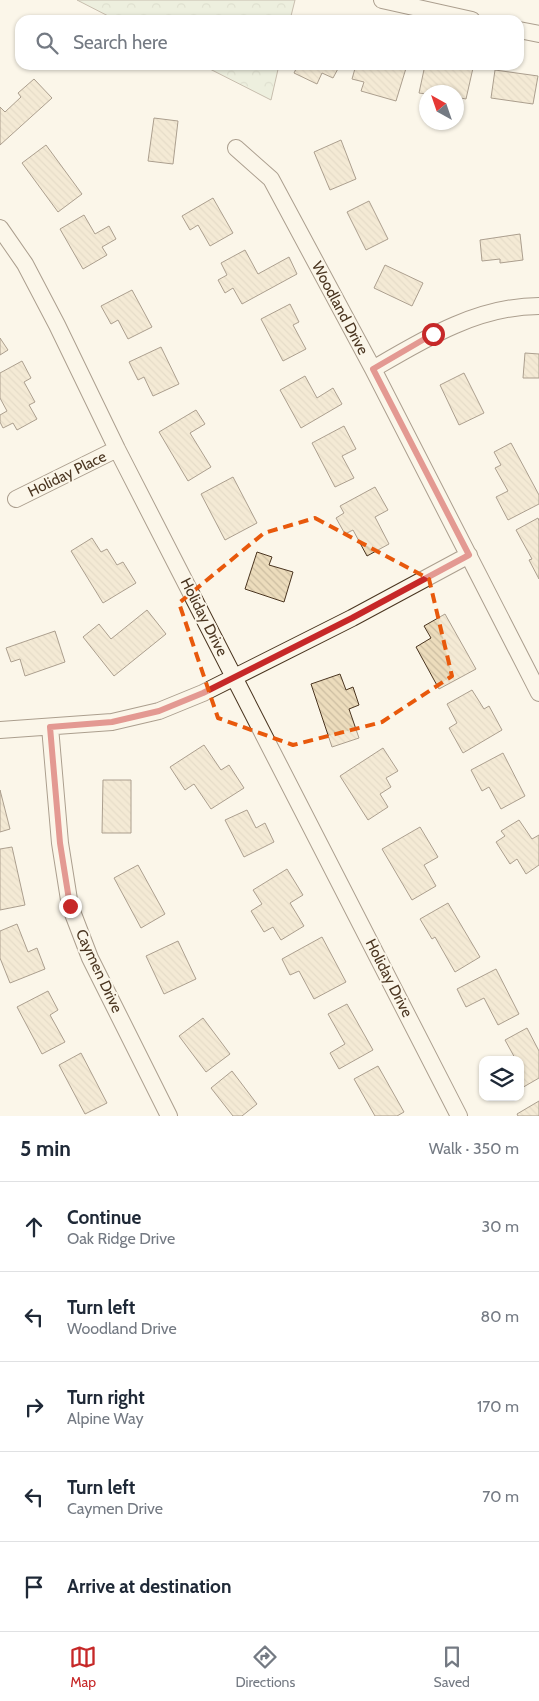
<!DOCTYPE html>
<html lang="en">
<head>
<meta charset="utf-8">
<style>
  :root { --surface:#fff; --page:#f2f2f3; --text:#1f2937; --muted:#747a83; --line:#e0e1e3; --accent:#c62828 }
  body { margin:0; font-family:Cabin,sans-serif; background:var(--page); color:var(--text) }
  .controls { position:absolute; right:15px; bottom:15px; display:grid; overflow:hidden; border-radius:10px; box-shadow:0 1px 4px #0004 }
  .controls button { width:45px; height:45px; display:grid; place-items:center; padding:0; border:0; border-bottom:1px solid var(--line); background:var(--surface); color:var(--text); font:25px sans-serif }
  .compass { position:absolute; left:419px; top:85px; width:45px; height:45px; border-radius:50%; background:var(--surface); box-shadow:0 1px 4px #0004; rotate:320deg }
  .stop { position:absolute; width:15px; height:15px; margin:-11px; border:4px solid #c62828; border-radius:50%; background:#fff }
  .stop.end { background:#c62828; border-color:#fff; box-shadow:0 1px 5px #0008 }
  .list { margin:0; padding:0; list-style:none }
  h2 { display:flex; justify-content:space-between; align-items:center; height:65px; margin:0; padding:0 20px; font-size:21px }
  h2 small { font-size:16px; font-weight:400; color:var(--muted) }
  .list li { display:grid; grid-template-columns:32px 1fr auto; gap:15px; align-items:center; box-sizing:border-box; height:90px; padding:0 20px; border-top:1px solid var(--line) }
  .list b { display:block; font-size:19px; white-space:nowrap }
  .list p { margin:0; font-size:16px; white-space:nowrap; color:var(--muted) }
  .list em { font-size:16px; font-style:normal; color:var(--muted) }
  .icon { flex:none; width:28px; height:28px; fill:none; stroke:currentColor; stroke-width:2; stroke-linecap:round; stroke-linejoin:round }
  .map { position:relative; flex:none; width:539px; height:1116px; overflow:hidden }
  .search { position:absolute; background:var(--surface); box-shadow:0 1px 4px #0004; left:15px; right:15px; top:15px; height:55px; display:flex; align-items:center; gap:12px; box-sizing:border-box; padding:0 18px; border-radius:15px; color:var(--muted); font-size:19px }
  .sheet { height:515px; background:var(--surface) }
  nav { display:flex; justify-content:space-around; align-items:center; box-sizing:border-box; height:70px; border-top:1px solid var(--line); background:var(--surface); font-size:14px; color:var(--muted) }
  nav a { display:grid; justify-items:center; gap:2px }
  nav .on { color:var(--accent) }
  .map>svg:first-child { display:block }
</style>
</head>
<body>
<div class="map">
<svg width="539" height="1116" viewBox="0 0 539 1116">
  <defs>
    <pattern id="forest-crowns" width="20" height="18" patternUnits="userSpaceOnUse" patternTransform="scale(1.25)"><rect width="20" height="18" fill="#dce7d0"/><path d="M2 6a3 3 0 1 1 6 0M12 15a3 3 0 1 1 6 0" fill="none" stroke="#bec7b2"/></pattern>
    <pattern id="building-back-hatch" width="6" height="6" patternUnits="userSpaceOnUse" patternTransform="scale(1.25)"><rect width="6" height="6" fill="#ecdcbc"/><path d="M-1 5l2 2M0 0l6 6M5-1l2 2" fill="none" stroke="#ccbda1"/></pattern>
  </defs>
  <rect width="100%" height="100%" fill="#fbf6e9"/>
  <!-- forest -->
  <path fill="url(#forest-crowns)" stroke="#887966" d="M77,0H295L290,20H116Z
    M202,65H279L271,100Z"/>
  <!-- building -->
  <path fill="url(#building-back-hatch)" stroke="#4a3520" d="M298,65H340L333,78L322,73L317,84L294,73Z
    M356,65H407L396,101L361,91L364,82L352,79Z
    M425,65H462L473,68L466,99L456,97V92H426V94L419,93Z
    M495,70L538,76L533,104L491,98Z
    M34,79L52,98L0,145V107L5,112L21,97L18,93Z
    M154,118L178,121L173,164L148,161Z
    M341,140L356,179L330,190L314,152Z
    M46,145L82,194L58,212L22,163Z
    M213,198L233,233L210,246L198,225L190,230L182,216Z
    M369,201L388,239L366,250L347,212Z
    M84,215L95,234L109,226L116,239L102,247L107,255L83,269L60,229Z
    M520,234L523,260L500,263V259L482,261L480,240Z
    M245,250L258,274L289,257L297,274L242,304L233,288L225,293L218,280L227,275L221,263Z
    M385,265L423,283L412,306L374,288Z
    M132,290L152,327L128,339L118,320L111,324L101,306Z
    M290,304L299,322L293,325L306,349L283,361L261,319Z
    M0,338L8,350L0,355Z
    M161,347L179,384L153,396L144,377L138,380L129,362Z
    M525,353L539,354V378H523Z
    M22,361L31,378L24,382L35,402L29,405L37,419L17,430L13,423L3,428L0,422V415L7,411L0,398V373Z
    M464,373L484,413L459,425L440,385Z
    M305,376L317,398L333,388L342,404L301,428L280,390Z
    M196,410L205,424L190,433L211,467L188,481L159,432Z
    M344,426L356,449L342,456L354,478L335,487L312,443Z
    M511,443L539,495V504L508,520L496,497L508,491L495,468L501,465L494,452Z
    M233,477L257,523L225,540L201,494Z
    M375,487L388,510L375,517L389,544L367,556L353,530L345,534L336,518L344,513L340,506Z
    M538,518L539,521V579L529,560L532,559L516,530Z
    M92,538L101,552L107,549L117,565L123,562L136,583L103,603L71,551Z
    M257,552L272,557L269,565L293,572L284,602L245,589Z
    M147,610L166,634L114,676L83,637L99,624L111,639Z
    M445,614L476,669L439,689L416,647L431,638L424,626Z
    M55,631L65,662L25,676L20,659L11,662L6,648Z
    M340,674L346,690L353,687L359,705L349,709L359,738L332,747L311,684Z
    M472,690L484,709L489,706L502,730L463,753L449,728L457,723L447,704Z
    M204,745L221,770L229,765L244,788L211,809L194,784L185,790L170,767Z
    M383,748L398,771L386,778L391,787L380,794L388,807L368,820L340,776Z
    M503,753L525,796L501,809L489,787L482,791L471,770Z
    M103,780H131V833H102Z
    M0,790L10,829L0,832Z
    M247,810L256,828L265,823L274,842L244,857L225,820Z
    M519,820L532,839L539,835V865L526,874L517,859L510,864L496,842L505,836L501,831Z
    M420,827L438,857L424,865L436,886L412,900L382,849Z
    M12,847L25,905L0,910V849Z
    M138,865L165,914L141,928L114,878Z
    M287,869L303,895L290,903L304,926L281,940L273,927L264,932L251,911L262,904L253,890Z
    M448,903L480,957L455,972L435,937L432,939L420,919Z
    M17,924L28,952L37,948L45,969L10,983L0,958V931Z
    M322,937L346,982L314,999L299,971L290,975L282,959Z
    M178,941L196,979L164,994L146,956Z
    M496,969L519,1014L498,1025L484,998L466,1007L457,989Z
    M48,991L58,1010L50,1015L65,1042L42,1054L17,1007Z
    M347,1004L373,1050L339,1069L330,1053L345,1044L328,1014Z
    M203,1018L230,1054L206,1072L179,1036Z
    M527,1028L539,1051V1078L520,1089V1060H516L505,1040Z
    M81,1053L107,1103L85,1114L59,1065Z
    M378,1066L404,1112L397,1116H375L354,1079Z
    M232,1071L257,1104L242,1116H233L211,1088Z
    M539,1101V1116H518L517,1114Z"/>
  <g fill="none" stroke-linecap="round" stroke-linejoin="round">
    <!-- minor casing -->
    <g stroke="#4a3520" stroke-width="18">
      <path id="minor" d="M382,0L472,20
        M519,30L539,34
        M236,148L271,179L373,369L539,693
        M0,228L25,264L57,325L117,449L459,1116
        M373,369C424,339 478,306 539,306
        M16,499L117,449
        M50,727L60,843L70,906L90,958L169,1116
        M0,730L112,722L159,711L203,693L352,618L469,555"/>
    </g>
    <!-- minor -->
    <use href="#minor" stroke="#fbf6e9" stroke-width="16"/>
  </g>
  <g fill="none" stroke-linecap="round" stroke-linejoin="round">
    <!-- route -->
    <path stroke="#c62828" stroke-width="6" d="M70,906L60,843L50,727L112,722L159,711L203,693L352,618L469,555L373,369L433,334"/>
  </g>
  <!-- marked area -->
  <path d="M0 0H539V1116H0ZM315,518L429,579L452,676L382,722L293,745L218,718L179,603L264,533Z" fill="#fbf6e9" fill-opacity=".55" fill-rule="evenodd"/>
  <path fill="none" stroke="#e8590c" stroke-width="4" stroke-dasharray="10 6" stroke-linejoin="round" d="M315,518L429,579L452,676L382,722L293,745L218,718L179,603L264,533Z"/>
  <g text-anchor="middle" dominant-baseline="central" stroke-width="4" stroke-linejoin="round" paint-order="stroke">
    <!-- street labels -->
    <g font-size="15" fill="#4a3520" stroke="#fbf6e9">
      <text transform="translate(340 308) rotate(62)">Woodland Drive</text>
      <text transform="translate(67 474) rotate(-26)">Holiday Place</text>
      <text transform="translate(204 617) rotate(63)">Holiday Drive</text>
      <text transform="translate(99 971) rotate(65)">Caymen Drive</text>
      <text transform="translate(389 978) rotate(63)">Holiday Drive</text>
    </g>
  </g>
</svg>
<div class="controls">
<button><svg class="icon" aria-label="layers" viewBox="0 0 24 24"><path d="M12 4l9 5-9 5-9-5zM3 14l9 5 9-5"/></svg></button>
</div>
<svg class="compass" viewBox="-18 -18 36 36"><path d="M0-13l5 13h-10z" fill="#e53935"/><path d="M0 13l5-13h-10z" fill="#747a83"/></svg>
<div class="stop" style="left:433px;top:334px"></div>
<div class="stop end" style="left:70px;top:906px"></div>
<div class="search"><svg class="icon" aria-label="search" viewBox="0 0 24 24"><circle cx="10" cy="10" r="6"/><path d="M15 15l6 6"/></svg>Search here</div>
</div>
<section class="sheet">
<h2>5 min<small>Walk · 350 m</small></h2>
<ul class="list">
<li><svg class="icon" aria-label="ahead" viewBox="0 0 24 24"><path d="M12 20V5M6 11l6-6 6 6"/></svg><div><b>Continue</b><p>Oak Ridge Drive</p></div><em>30 m</em></li>
<li><svg class="icon" aria-label="left" viewBox="0 0 24 24"><path d="M17 20v-9H6M10 6l-5 5 5 5"/></svg><div><b>Turn left</b><p>Woodland Drive</p></div><em>80 m</em></li>
<li><svg class="icon" aria-label="right" viewBox="0 0 24 24"><path d="M7 20v-9h11M14 6l5 5-5 5"/></svg><div><b>Turn right</b><p>Alpine Way</p></div><em>170 m</em></li>
<li><svg class="icon" aria-label="left" viewBox="0 0 24 24"><path d="M17 20v-9H6M10 6l-5 5 5 5"/></svg><div><b>Turn left</b><p>Caymen Drive</p></div><em>70 m</em></li>
<li><svg class="icon" aria-label="arrive" viewBox="0 0 24 24"><path d="M6 21V4h12l-3 4 3 4H6"/></svg><div><b>Arrive at destination</b></div></li>
</ul>
</section>
<nav>
<a class="on"><svg class="icon" aria-label="map" viewBox="0 0 24 24"><path d="M3 6l6-2 6 2 6-2v14l-6 2-6-2-6 2zM9 4v14M15 6v14"/></svg>Map</a>
<a><svg class="icon" aria-label="directions" viewBox="0 0 24 24"><path d="M12 3l9 9-9 9-9-9zM9 14v-3h6M13 9l2 2-2 2"/></svg>Directions</a>
<a><svg class="icon" aria-label="saved" viewBox="0 0 24 24"><path d="M7 4h10v16l-5-4-5 4z"/></svg>Saved</a>
</nav>
</body>
</html>
